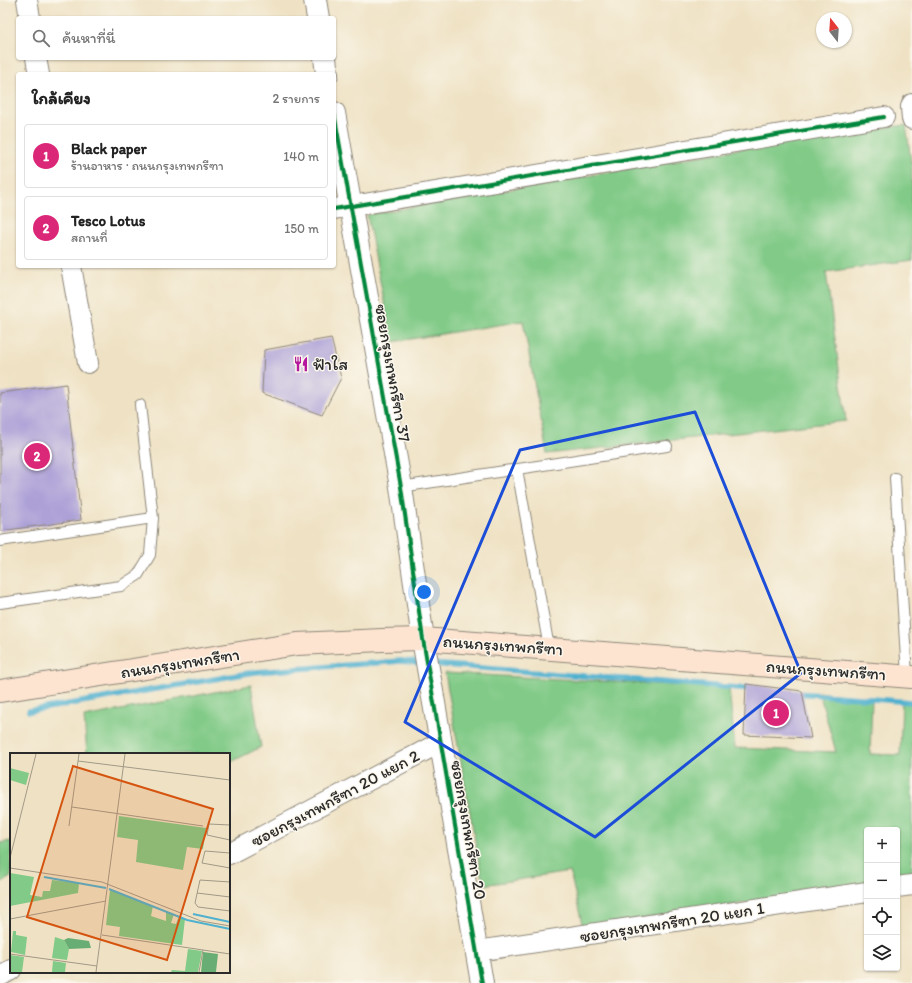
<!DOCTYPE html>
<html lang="th">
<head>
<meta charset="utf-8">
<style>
  :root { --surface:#fff; --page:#f6f6f6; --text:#222; --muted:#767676; --line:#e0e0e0; --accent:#db2777 }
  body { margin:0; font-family:Itim,"Playpen Sans Thai",sans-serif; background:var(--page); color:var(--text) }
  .controls { position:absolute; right:12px; bottom:12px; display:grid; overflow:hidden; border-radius:4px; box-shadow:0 1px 3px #0004 }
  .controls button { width:36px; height:36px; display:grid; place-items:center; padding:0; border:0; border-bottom:1px solid var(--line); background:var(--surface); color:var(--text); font:20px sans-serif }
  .compass { position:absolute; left:816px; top:12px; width:36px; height:36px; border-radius:50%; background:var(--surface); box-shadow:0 1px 3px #0004; rotate:343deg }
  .you { position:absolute; left:424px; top:592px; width:14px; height:14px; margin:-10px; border:3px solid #fff; border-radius:50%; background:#1a73e8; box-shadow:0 0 0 6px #1a73e833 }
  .badge { display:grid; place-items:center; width:26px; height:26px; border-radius:50%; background:var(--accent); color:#fff; font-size:13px; font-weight:700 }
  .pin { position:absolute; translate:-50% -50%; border:2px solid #fff; box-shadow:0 1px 4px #0006 }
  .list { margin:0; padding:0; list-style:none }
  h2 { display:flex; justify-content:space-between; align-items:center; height:52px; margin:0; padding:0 16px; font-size:17px }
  h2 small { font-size:13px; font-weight:400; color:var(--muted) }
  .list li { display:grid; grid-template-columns:26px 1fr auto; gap:12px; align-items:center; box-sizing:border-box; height:64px; margin:0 8px 8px; padding:0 8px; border:1px solid var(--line); border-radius:4px }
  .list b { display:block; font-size:15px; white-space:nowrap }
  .list p { margin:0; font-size:13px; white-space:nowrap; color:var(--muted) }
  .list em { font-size:13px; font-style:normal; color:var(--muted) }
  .icon { flex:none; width:22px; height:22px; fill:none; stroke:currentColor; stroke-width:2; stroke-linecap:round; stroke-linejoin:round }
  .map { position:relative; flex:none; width:912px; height:983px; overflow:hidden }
  .search { position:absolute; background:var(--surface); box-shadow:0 1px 3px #0004; left:16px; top:16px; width:320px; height:44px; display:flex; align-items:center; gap:10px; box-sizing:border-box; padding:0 14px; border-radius:4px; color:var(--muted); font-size:15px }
  .panel { position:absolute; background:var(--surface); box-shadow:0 1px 3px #0004; left:16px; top:72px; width:320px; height:196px; border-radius:4px }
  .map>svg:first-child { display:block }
</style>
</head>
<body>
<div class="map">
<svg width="912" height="983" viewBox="0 0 912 983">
  <rect width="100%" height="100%" fill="#fbf7ec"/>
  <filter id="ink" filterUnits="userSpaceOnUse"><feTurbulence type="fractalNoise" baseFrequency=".025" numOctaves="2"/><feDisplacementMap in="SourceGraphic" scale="8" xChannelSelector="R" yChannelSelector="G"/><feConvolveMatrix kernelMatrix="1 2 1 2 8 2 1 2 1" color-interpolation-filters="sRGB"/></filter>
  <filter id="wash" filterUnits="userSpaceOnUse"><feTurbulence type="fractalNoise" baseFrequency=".012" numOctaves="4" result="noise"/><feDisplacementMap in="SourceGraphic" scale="16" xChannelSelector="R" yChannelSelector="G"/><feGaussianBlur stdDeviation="0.9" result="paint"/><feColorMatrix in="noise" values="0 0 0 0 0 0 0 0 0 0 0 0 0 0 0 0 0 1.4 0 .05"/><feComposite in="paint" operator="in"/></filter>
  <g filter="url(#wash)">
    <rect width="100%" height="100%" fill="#efe2c4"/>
    <!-- green -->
    <path fill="#81ca87" stroke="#567a59" d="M906,125L912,168V260L826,272L846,421L547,454L523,321L392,342L367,215L801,138Z
      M445,673L729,688L735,748L836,752L819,692L872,699L870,754L900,755L902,701L912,702V877L897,879V830H867V884L583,928L570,872L483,885Z
      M251,685L261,747L229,763V754H87L84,717Z
      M11,841V877L0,883V843Z"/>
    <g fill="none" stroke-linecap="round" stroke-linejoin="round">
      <!-- stream -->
      <path stroke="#50b1cf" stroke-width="5.5" d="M431,664L752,689
        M796,693L912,702
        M29,711L255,672L401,661L423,663"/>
    </g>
    <g id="blocks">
      <!-- building -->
      <path fill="#aca0d7" d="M331,338L341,378L322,415L262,393L264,350Z
        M66,384L81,520L0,531V393Z
        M746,684L802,691L811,738L744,735Z"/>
    </g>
  </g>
  <g filter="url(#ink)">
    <use href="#blocks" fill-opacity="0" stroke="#8d8678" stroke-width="1"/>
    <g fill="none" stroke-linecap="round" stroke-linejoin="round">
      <!-- service casing -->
      <g stroke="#8d8678" stroke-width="12">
        <path id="service" d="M517,469L549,648
          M895,478L907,676
          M401,487L667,446
          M0,541L153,518
          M0,603L121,586L138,575L150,555L153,518L140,405"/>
      </g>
      <!-- minor casing -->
      <g stroke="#8d8678" stroke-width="22">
        <path id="minor" d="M27,0L30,18
          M36,58L39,74
          M912,104L911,107L912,119
          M334,209L884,117
          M71,266L88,363
          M229,854L441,742
          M897,887L912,885
          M477,951L867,892
          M0,976L11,970"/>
      </g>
      <!-- tertiary casing -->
      <g stroke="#8d8678" stroke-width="24">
        <path id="tertiary" d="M315,0L318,18
          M325,58L327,74
          M334,113L401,487L423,639L482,983"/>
      </g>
      <!-- secondary casing -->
      <g stroke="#8d8678" stroke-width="24">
        <path id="secondary" d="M0,691L297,644L382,640L423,639L475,643L912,677"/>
      </g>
      <!-- service -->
      <use href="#service" stroke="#fff" stroke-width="10"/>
      <!-- minor -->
      <use href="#minor" stroke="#fff" stroke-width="20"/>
      <!-- tertiary -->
      <use href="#tertiary" stroke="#fff" stroke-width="22"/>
      <!-- secondary -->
      <use href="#secondary" stroke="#fde4d1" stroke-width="22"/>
      <!-- cycleway casing -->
      <g stroke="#fbf7ec" stroke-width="6">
        <path id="cycleway" d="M334,113L401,487L423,639L482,983
          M334,209L884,117"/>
      </g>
      <!-- cycleway -->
      <use href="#cycleway" stroke="#00873e" stroke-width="4"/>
    </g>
  </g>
  <!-- marked area -->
  <path fill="none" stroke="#1d4ed8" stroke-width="3" stroke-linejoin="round" d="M695,412L801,673L595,837L405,722L520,450Z"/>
  <!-- icons -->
  <defs>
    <g id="restaurant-bare" transform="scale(1.2)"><path d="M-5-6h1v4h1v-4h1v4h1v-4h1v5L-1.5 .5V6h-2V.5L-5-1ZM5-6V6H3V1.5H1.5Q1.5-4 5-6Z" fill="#b5179e" stroke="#fbf7ec" stroke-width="2.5" paint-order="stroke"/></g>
  </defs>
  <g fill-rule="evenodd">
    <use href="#restaurant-bare" x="301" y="364"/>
  </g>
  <g text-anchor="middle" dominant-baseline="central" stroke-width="3" stroke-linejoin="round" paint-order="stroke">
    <!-- poi labels -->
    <g font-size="17" fill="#2b2b2b" stroke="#fbf7ec" text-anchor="start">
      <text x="313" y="364">ฟ้าใส</text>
    </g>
    <!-- street labels -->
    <g font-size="17" fill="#2b2b2b" stroke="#fbf7ec">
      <text transform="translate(393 373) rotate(80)">ซอยกรุงเทพกรีฑา 37</text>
      <text transform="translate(503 645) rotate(4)">ถนนกรุงเทพกรีฑา</text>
      <text transform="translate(180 663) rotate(-9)">ถนนกรุงเทพกรีฑา</text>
      <text transform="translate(826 670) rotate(4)">ถนนกรุงเทพกรีฑา</text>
      <text transform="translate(335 798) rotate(-28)">ซอยกรุงเทพกรีฑา 20 แยก 2</text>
      <text transform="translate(469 830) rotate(80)">ซอยกรุงเทพกรีฑา 20</text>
      <text transform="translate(672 922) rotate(-9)">ซอยกรุงเทพกรีฑา 20 แยก 1</text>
    </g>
  </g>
  <!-- overview -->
  <g transform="translate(10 753)">
    <rect width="220" height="220" fill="#efe2c4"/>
    <path d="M0,15L19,20L16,32L0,27ZM109,63L196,75L193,96L177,94L173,117L126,109L128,87L107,84ZM0,120L24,124L20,142L32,144L33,138H40L42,127L69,130L68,140L0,153ZM100,137L143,153L141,163L156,168V158L164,161L161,170L166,171L169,163L175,166L172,192L109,183L110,174L96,172ZM3,178H6V182L17,184L15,202L1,199ZM45,184L54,187L59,196L57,207L42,205ZM178,196L192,198L188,219H161L162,217L175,218ZM0,202L14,204L12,219H0ZM43,208L56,210L55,219H42Z" fill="#81ca87"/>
    <path d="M58,185L79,188L81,195L59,196L54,187ZM193,199L208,201L206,219H191Z" fill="#68ae74"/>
    <path fill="none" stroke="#50b1cf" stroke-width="2" d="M34,124L96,135M99,136L177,167L220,176M183,161L220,169"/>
    <path fill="none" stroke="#a19987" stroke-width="1" d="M68,8L220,27M62,54L193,73M220,72L199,71L197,82L220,87M59,73L69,1M220,100L195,98L192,110L220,115M0,105L26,1M0,115L92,129L191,168L220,173M220,129L190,127L185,150L188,154L220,158M187,140L220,144M0,166L96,148M92,182L220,201M0,201L87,213M86,219L115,1M189,219L193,197"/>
    <path fill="#d5540f" fill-opacity="0.15" stroke="#d5540f" stroke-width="2" d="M63,13L203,56L157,207L17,164Z"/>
    <rect width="220" height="220" fill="none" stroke="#2b2b2b" stroke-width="2"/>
  </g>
</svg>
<div class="controls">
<button>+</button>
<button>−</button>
<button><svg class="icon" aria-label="locate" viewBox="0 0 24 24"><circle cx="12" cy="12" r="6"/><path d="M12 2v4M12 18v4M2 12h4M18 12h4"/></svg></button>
<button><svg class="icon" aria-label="layers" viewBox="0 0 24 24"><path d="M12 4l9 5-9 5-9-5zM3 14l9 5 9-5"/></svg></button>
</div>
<svg class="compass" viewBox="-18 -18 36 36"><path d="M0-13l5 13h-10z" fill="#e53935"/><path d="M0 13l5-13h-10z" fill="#767676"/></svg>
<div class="you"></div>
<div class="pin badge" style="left:776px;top:713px">1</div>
<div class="pin badge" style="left:37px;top:456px">2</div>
<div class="search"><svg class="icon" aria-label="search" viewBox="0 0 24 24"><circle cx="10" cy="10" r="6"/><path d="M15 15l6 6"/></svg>ค้นหาที่นี่</div>
<section class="panel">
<h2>ใกล้เคียง<small>2 รายการ</small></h2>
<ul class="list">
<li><span class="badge">1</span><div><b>Black paper</b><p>ร้านอาหาร · ถนนกรุงเทพกรีฑา</p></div><em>140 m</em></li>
<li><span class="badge">2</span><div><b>Tesco Lotus</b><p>สถานที่</p></div><em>150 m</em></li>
</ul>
</section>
</div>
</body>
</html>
